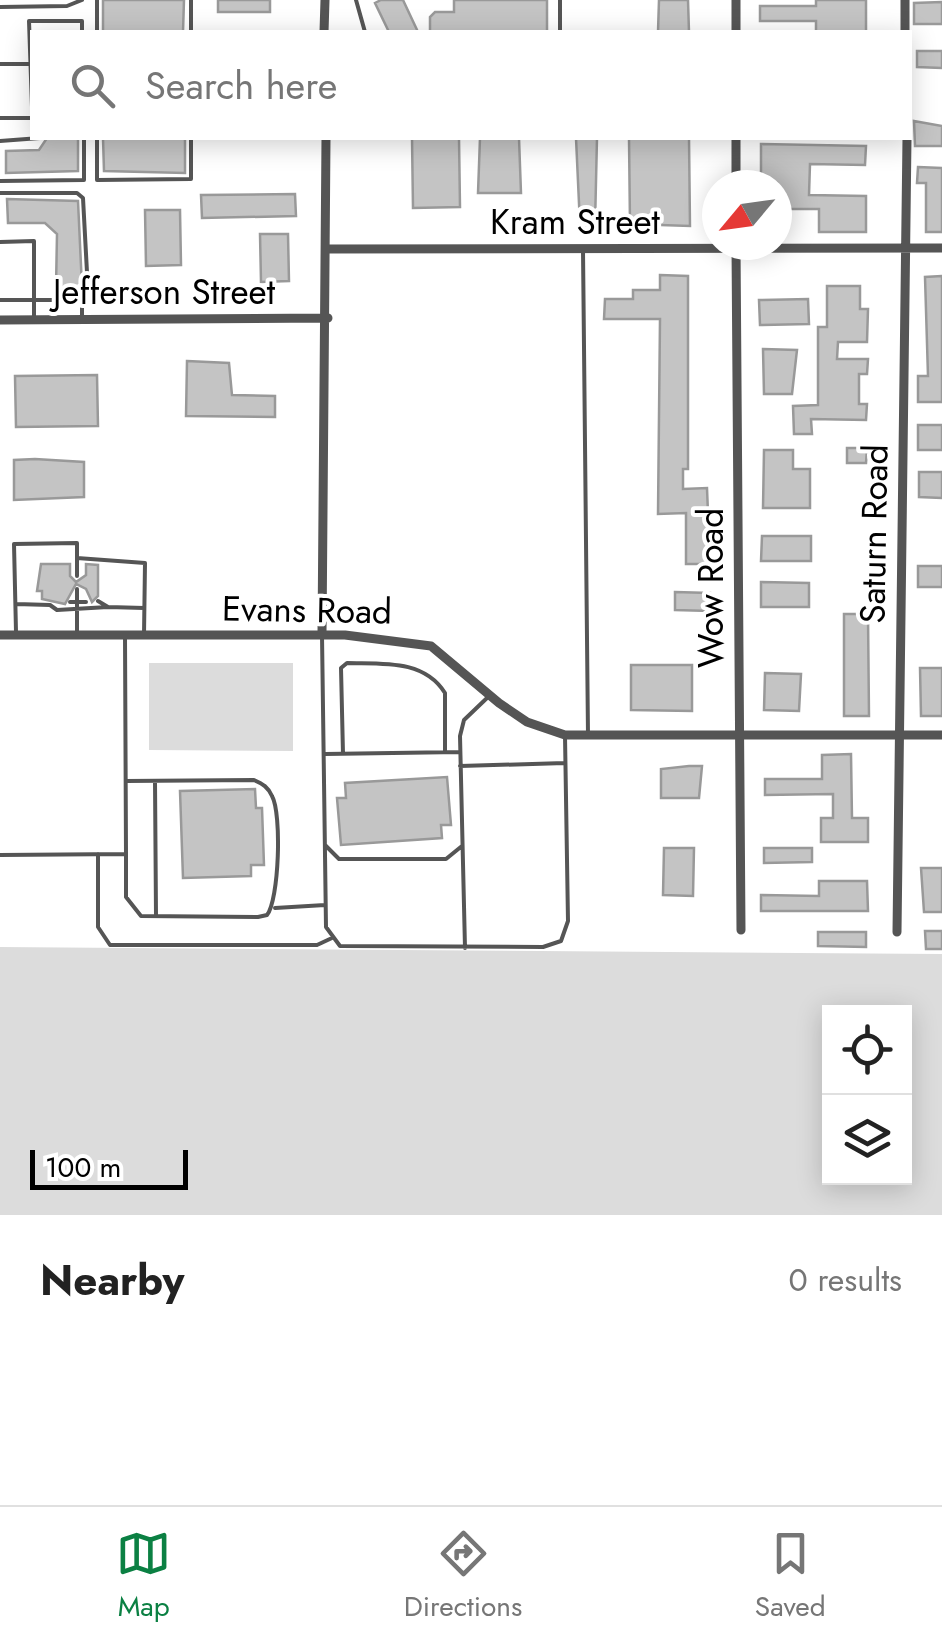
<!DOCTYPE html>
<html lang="en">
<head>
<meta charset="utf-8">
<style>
  :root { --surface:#fff; --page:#f6f6f6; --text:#222; --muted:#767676; --line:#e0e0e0; --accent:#0b8043 }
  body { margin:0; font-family:Jost,sans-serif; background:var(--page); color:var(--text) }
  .controls { position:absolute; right:30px; bottom:30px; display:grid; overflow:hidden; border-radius:0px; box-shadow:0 5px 25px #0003 }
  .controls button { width:90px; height:90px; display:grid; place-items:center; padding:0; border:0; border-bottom:2px solid var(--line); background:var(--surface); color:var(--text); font:50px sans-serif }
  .compass { position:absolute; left:702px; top:170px; width:90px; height:90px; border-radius:50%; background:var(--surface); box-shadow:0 5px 25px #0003; rotate:241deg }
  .scale { position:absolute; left:30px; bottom:25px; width:158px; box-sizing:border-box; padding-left:10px; border:5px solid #000; border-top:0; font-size:28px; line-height:35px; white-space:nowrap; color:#000; -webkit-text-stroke:8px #fff; paint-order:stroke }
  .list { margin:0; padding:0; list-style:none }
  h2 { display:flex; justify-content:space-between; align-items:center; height:130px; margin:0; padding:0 40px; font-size:42px }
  h2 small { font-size:32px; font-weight:400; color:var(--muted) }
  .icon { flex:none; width:55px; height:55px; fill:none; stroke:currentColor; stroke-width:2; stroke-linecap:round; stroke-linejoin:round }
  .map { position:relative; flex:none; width:942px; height:1215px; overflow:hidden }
  .search { position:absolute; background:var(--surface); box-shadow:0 5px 25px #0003; left:30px; right:30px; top:30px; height:110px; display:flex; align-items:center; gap:25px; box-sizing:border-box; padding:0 35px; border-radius:0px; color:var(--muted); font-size:38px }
  .sheet { height:290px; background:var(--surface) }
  nav { display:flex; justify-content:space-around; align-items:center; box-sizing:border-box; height:140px; border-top:2px solid var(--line); background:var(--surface); font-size:28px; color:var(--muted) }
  nav a { display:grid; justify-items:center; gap:5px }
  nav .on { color:var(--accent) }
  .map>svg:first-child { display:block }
</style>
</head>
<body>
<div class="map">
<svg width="942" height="1215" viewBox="0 0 942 1215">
  <rect width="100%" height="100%" fill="#fff"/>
  <!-- green -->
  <path fill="#dcdcdc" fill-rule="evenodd" d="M149,663H293V751L149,750Z
    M0,947L942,954V1215H0ZM830,1012H904V1178H830Z"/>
  <!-- building -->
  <path fill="#c4c4c4" stroke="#999" stroke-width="2.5" d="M103,0H184L183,32H103Z
    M218,0H270V12H218Z
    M381,0H403L418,32H389L375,3Z
    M454,0H547V32H430V17L435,12H454Z
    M659,0H688L689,32H658Z
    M816,0H866V32H816V21H760V6H816Z
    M942,2V24H914V3Z
    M917,51H942V68L917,67Z
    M914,121L942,126V146H915Z
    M47,138H78V171L6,173V151L39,150Z
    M103,138H185V173L104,171Z
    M412,138H459L460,207L413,208Z
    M480,138H519L521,193H478Z
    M576,138H597L595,225H580Z
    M629,138H689L690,226L630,224Z
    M761,144L866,146L865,165L810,164L809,195L866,196V232H819V209H777V183H761Z
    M918,167L942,168V232H926V183H917Z
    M295,194L296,216L202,218L201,195Z
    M7,199L78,201L82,287H56L57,234L45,223H8Z
    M145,210H180L181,265L146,266Z
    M260,234H288L289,281L261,282Z
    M660,275L688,276V469H683V489L707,488L710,564H686V513L658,514L660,319H604L605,299H633V290H660Z
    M942,276V402H918V376H928L925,277Z
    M827,286H860V309H868L867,342H838L837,359H868L867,374H859V404H867L866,420L811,419L812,434H794L793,406L818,405V327H827Z
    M808,299L809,324L760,325L759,300Z
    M763,349L797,350L792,394H764Z
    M187,361L229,363L232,395L275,396V417L186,416Z
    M97,375L98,426L16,427L15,376Z
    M918,425H942V450H918Z
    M847,448H867L866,463H847Z
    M764,450H793V469H810V508H763Z
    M35,459L84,462V497L14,500V460Z
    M919,472H942V498L919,497Z
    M762,536H811V561H761Z
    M41,564H70V576L76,582L86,575V564L98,565V596L92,602L86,589L76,584L65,604L42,599V591H37Z
    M918,566H942V587H918Z
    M761,582L809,583V607H761Z
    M675,592L710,593V611L675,610Z
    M844,614H868L869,716H844Z
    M631,665H692V711L631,710Z
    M920,668H942V716H921Z
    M765,673L801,674L799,711L764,710Z
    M851,754L852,818H868V842H821V818H833V794L765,795V779H822V755Z
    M689,766H702L699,798H661V769Z
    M447,777L451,825H441L442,838L341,845L337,798H346L345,783Z
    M255,789L256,808H262L264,865H251V876L183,878L180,791Z
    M664,848H694L693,896L663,895Z
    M764,848H812V862L764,863Z
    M921,868H942V912H924Z
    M819,881H867L868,911H761V895L819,896Z
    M925,931H942V949H926Z
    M818,932H866V947L818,946Z"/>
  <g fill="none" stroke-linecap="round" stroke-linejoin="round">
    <!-- lane -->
    <path stroke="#555" stroke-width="4" d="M97,0V32
      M191,0V32
      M356,0L365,32
      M560,0V32
      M0,7L67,6L82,0
      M0,64H30
      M32,107L29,21H82V32
      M0,118H32
      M97,138V180L191,179V138
      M0,141L40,138
      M0,181L84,180V138
      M0,193H77L83,198L88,291L82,300
      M0,242L34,241V320
      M583,250L588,735
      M0,300H82V315
      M77,576V558L145,563L144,635
      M70,602H86
      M16,604L50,605L57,610L108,607L98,601
      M108,607L144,608
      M16,632L14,544L77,543V558
      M77,634V589
      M322,635L326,927L340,946L543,947L561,941L568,921L565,736
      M325,754L460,752
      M343,754L341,668L347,663C382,664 424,659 445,693V752
      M460,766L565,763
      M126,781L254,780C263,784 268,787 272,796C282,814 279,900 267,915L258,917L141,916L126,897V854
      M155,781L156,916
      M325,845L339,859H446L462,846
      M98,854V927L110,945H317L332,938
      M0,855L126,854L125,636
      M275,908L325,905
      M465,948L460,736L464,720L487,698"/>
    <!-- street -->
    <path stroke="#555" stroke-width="9" d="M736,0V32
      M905,0V32
      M324,32L325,0
      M736,138V185
      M736,245L741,930
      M327,249L942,248
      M0,320L328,318
      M0,635H345L431,646L499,703L527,722L565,735H942
      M322,635L326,138
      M897,932L907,138"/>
  </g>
  <g text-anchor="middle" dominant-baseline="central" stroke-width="8" stroke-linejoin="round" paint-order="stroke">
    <!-- street labels -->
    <g font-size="35" fill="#000" stroke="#fff">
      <text x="575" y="222">Kram Street</text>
      <text x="164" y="292">Jefferson Street</text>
      <text transform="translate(874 534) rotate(-89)">Saturn Road</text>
      <text transform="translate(711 588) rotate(-90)">Wow Road</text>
      <text transform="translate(307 610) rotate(1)">Evans Road</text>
    </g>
  </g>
</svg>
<div class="controls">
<button><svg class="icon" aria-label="locate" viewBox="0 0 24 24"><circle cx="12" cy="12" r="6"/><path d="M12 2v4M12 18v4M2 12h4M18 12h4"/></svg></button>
<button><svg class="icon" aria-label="layers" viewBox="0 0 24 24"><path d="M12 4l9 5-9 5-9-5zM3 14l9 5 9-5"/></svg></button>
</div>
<svg class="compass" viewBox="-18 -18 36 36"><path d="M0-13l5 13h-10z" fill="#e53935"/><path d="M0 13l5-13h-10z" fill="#767676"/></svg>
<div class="scale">100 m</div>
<div class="search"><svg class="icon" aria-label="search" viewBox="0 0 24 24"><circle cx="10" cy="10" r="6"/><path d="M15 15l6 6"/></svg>Search here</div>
</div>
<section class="sheet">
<h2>Nearby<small>0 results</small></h2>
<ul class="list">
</ul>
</section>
<nav>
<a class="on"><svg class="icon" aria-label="map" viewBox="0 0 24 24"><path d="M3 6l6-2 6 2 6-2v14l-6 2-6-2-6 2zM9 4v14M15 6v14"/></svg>Map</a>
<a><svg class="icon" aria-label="directions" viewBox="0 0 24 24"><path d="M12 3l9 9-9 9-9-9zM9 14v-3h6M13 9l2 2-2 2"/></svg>Directions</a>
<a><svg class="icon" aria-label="saved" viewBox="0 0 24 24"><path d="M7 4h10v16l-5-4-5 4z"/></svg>Saved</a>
</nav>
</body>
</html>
